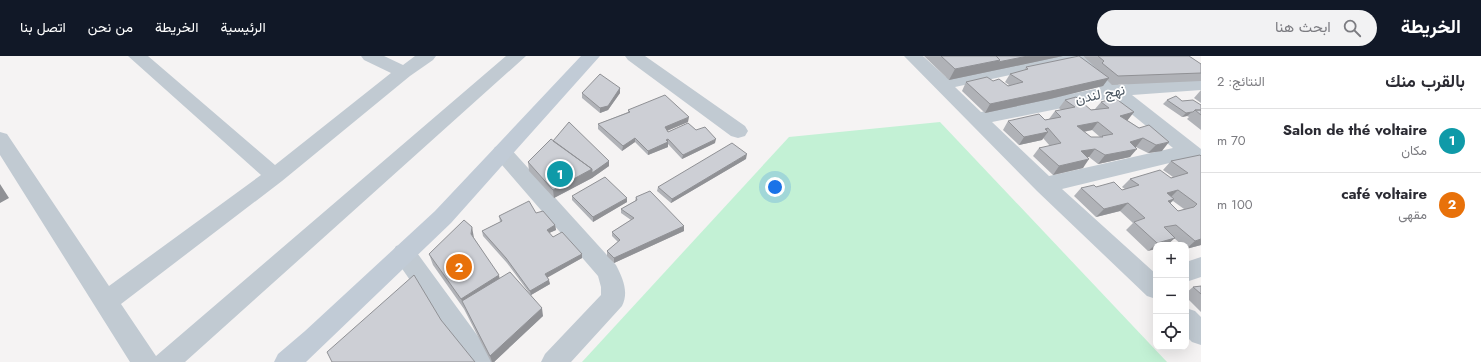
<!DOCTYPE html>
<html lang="ar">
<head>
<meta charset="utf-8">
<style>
  :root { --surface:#fff; --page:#f2f2f3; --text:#2b2b33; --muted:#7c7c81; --line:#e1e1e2; --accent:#111827 }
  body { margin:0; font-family:Jost,Vazirmatn,sans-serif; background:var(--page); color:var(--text); direction:rtl }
  .controls { position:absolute; right:12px; bottom:12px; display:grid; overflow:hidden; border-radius:8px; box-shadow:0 4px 16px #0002 }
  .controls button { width:36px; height:36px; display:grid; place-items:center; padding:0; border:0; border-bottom:1px solid var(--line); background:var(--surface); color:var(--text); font:20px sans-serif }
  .you { position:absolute; left:775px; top:131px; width:14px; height:14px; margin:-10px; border:3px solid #fff; border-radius:50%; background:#1a73e8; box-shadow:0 0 0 6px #1a73e833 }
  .badge { display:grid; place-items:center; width:26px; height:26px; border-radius:50%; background:var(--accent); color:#fff; font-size:13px; font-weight:700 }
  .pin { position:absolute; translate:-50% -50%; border:2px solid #fff; box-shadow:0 1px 4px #0006 }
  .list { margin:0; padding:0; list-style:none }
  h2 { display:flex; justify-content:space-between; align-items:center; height:52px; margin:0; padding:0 16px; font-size:17px }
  h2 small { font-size:13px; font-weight:400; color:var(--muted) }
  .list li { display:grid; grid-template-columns:26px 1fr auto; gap:12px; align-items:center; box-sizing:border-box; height:64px; padding:0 16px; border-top:1px solid var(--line) }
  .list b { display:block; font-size:15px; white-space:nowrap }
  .list p { margin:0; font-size:13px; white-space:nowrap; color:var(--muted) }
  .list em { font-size:13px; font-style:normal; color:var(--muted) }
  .icon { flex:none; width:22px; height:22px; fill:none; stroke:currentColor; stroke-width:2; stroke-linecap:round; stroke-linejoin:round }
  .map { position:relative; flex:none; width:1201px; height:306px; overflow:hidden; direction:ltr }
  header { display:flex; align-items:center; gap:24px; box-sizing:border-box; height:56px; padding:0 20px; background:var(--accent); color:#fff }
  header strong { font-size:19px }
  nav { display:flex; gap:22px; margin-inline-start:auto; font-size:14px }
  .search { width:280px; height:36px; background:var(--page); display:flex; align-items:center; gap:10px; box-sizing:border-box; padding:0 14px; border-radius:22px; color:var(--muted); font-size:15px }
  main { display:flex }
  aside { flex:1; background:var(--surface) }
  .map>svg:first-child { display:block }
</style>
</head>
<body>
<header>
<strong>الخريطة</strong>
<div class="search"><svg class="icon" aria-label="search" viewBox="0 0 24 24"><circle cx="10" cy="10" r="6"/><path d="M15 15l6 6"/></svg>ابحث هنا</div>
<nav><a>الرئيسية</a><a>الخريطة</a><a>من نحن</a><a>اتصل بنا</a></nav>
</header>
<main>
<aside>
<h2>بالقرب منك<small>النتائج: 2</small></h2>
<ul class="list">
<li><span class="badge" style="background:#0f9aa8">1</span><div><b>Salon de thé voltaire</b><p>مكان</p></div><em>70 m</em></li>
<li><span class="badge" style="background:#e8710a">2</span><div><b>café voltaire</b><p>مقهى</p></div><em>100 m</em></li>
</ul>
</aside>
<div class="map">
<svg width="1201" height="306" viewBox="0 0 1201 306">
  <rect width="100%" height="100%" fill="#f5f3f3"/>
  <!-- green -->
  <path fill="#c3f1d5" d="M940,66L1167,306H582L789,81Z"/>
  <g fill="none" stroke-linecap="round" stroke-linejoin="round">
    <!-- minor -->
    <path fill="#c1cad2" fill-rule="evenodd" d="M128,0H148L275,109L391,17L364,4L361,0H384L403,9L415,0H436L433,4L410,20L282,125L121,248L156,300L506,0H526L185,306H130L0,99V76L7,78L109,230L261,119Z
      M625,0H645L745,70L748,75L745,80L738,82L731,80L628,4Z
      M904,0H923L946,21L1048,0H1083L1119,29L1173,23L1201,22V34L1132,39L1201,93V111L1194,109L1186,103L1062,133L1156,218V243L1147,240L1037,135ZM1069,6L1100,32L981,56L955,31ZM1112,42L1173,92L1049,120L992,66Z
      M502,89L509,91L616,209C623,223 629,236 622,250L571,306H541L545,298L601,239V231L598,220L495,101L492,96L495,91Z
      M404,188L412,190L491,298L495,306H467L396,204L392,197L396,190Z
      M1201,201V221L1186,226V206Z
      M1186,252L1195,255L1201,261V289L1192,286L1186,280Z"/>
    <!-- secondary -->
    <path fill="#c1cbd6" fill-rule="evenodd" d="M581,0H600L451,167L306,306H274L278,298L305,275L435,155Z"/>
  </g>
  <!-- wall -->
  <path fill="#b0b2b7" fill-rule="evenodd" d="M924,0H1063L949,24Z
    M1083,0H1189L1201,8V25L1112,29L1107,24L1103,30L1050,43L985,57L962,35L966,26L993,25L1008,30L1009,29L1005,26L1010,18L1024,15L1026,11L1097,13Z
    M620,32V37L608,54L600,57L582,42V37Z
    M1201,34V47L1194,42Z
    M1065,44L1091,54L1095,53L1101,46L1134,56L1127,64L1139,72L1162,95L1148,97L1136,91H1135L1130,101L1098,108L1089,101H1087L1083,112L1053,119L1033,100L1039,92L1050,90L1043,82L1042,84L1019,89L1003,74L1008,65L1045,64L1049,63L1055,55L1061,54L1059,52ZM1092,74L1100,81H1091L1084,76Z
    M1167,44L1182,45L1200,49L1201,48V74L1187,63L1189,61L1187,60L1182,61L1163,48Z
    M628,54L688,66L667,75L668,76L696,74L715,87L682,103L668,88V91L648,99L635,86L622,95L598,73V68L628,56Z
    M553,85L609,105V110L592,122L554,142L529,115L528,106Z
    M1201,100V189L1186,193V189H1182L1174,182L1167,189H1156L1148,195L1126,174L1133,167L1120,155L1096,161L1074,140L1081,132L1096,131L1122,134L1125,133L1122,131L1130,123L1171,122L1173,121L1163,114L1171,105ZM1173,145L1184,153L1178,155L1170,147Z
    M746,103L671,147L657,135L658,131Z
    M572,140L627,146L593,166L572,144Z
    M636,141L684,170V175L614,207L607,200V195L618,186L612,180V176L631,164L621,157V153L635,145Z
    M536,157L555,169L556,174L549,177L553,181L582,198V202L547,221L550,228L531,239L543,260L494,306H491L464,253L433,209L429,198L474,182L500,223L530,238L507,207L483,180L482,175L500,166L499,160Z
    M1201,230V256L1186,241V237L1193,231Z"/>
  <!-- shaded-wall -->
  <path fill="#909195" d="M1028,0H1063L949,24L955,13L1000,4Z
    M1109,22L1103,30L1050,43L985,57L990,48Z
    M620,32V37L608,54L600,57V52Z
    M1134,56L1127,65L1120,60Z
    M1192,56L1187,60L1182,61L1186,57Z
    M689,61L688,66L664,76L665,71Z
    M1098,66L1092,74L1071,78L1077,70Z
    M1048,72L1045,76H1048L1042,84L1019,89L1024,81Z
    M635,82V86L622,95L623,90Z
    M1143,82L1136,91L1123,95L1130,86Z
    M668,83V91L648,99V95L666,84Z
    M716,83L715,87L682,103L683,99Z
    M1169,86L1162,95L1148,97L1156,89Z
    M1095,93L1089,101L1074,104L1081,95Z
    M1137,93L1130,101L1098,108L1105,99Z
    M747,98L746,103L671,147L672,143Z
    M1089,103L1083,112L1053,119L1059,110Z
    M609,105V110L592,122L554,142L553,134L592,113Z
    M0,128L9,142L0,147Z
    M1178,134L1170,142L1167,137Z
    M627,142V146L593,166V161Z
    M1174,143L1166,152L1168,145Z
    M1128,147L1120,155L1096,161L1104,153Z
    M555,169L556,174L547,178V174Z
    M684,170V175L614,207V202Z
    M472,171L474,182L471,178Z
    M1175,182L1167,189H1156V193L1148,195L1157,187Z
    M1201,183V189L1186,193L1195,185Z
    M582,198V202L545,223V218Z
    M499,219L501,230L462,245L461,243Z
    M549,224L550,228L531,239L530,235Z
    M542,252L543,260L494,306H492L490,300Z"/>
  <!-- building -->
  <path fill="#cdcfd5" stroke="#909195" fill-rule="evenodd" d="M941,0H996L1000,4L955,13Z
    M996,0H1028L998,6L1000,4Z
    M1079,0L1109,22L1056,34L990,48L966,26L987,21L993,25L999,23L1008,30L1023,26L1010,18L1028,13L1026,11Z
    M1098,0H1189L1201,8V17L1118,20L1102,7L1104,5Z
    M600,18L620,32L608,50L600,52L582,37Z
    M665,39L689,61L665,71L668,76L688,67L696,74L705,71L716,83L683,99L668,83L666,84L668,86L648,95L635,82L623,90L598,68L630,56L628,54Z
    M1176,40L1182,45L1193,44L1201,49V54H1195L1193,56H1192L1186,57L1167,44Z
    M1076,41L1091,54L1109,52L1101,46L1115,42L1134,56L1120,60L1139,72L1149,69L1169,86L1156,89L1143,82L1130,86L1137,93L1105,99L1095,93L1081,95L1089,103L1059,110L1039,92L1061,87L1048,72L1045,73L1048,76L1024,81L1008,65L1039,58L1045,64L1061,61L1055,55L1075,51L1065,44ZM1098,66L1113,78L1102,80L1103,81H1091L1077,70Z
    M1195,54H1201V59Z
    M569,66L609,105L592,117V113L553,85Z
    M551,83L592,113L553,134L528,106Z
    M732,87L747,98L672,143L658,131Z
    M1200,99L1201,100V183L1195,185L1176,169L1164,171L1175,182L1157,187L1134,166L1145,162L1128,147L1104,153L1081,132L1094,129L1096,131L1114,126L1122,134L1139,129L1130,123L1160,114L1171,122L1188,117L1171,105ZM1178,134L1197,148L1194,151L1178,155L1168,145L1174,143L1167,137Z
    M605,121L627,142L593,161L572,140Z
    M650,135L684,170L614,202L607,195L620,184L612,176L634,162L621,153L637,144L636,141Z
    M529,145L536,157L543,155L555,169L547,174L553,181L562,176L582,198L545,218L549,224L530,235L506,202L482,175L502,165L499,160Z
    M464,164L472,171L471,178L499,219L461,243L429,198Z
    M510,216L542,252L490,300L462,245Z
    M414,219L441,264L475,306H332L327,296Z
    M1201,230V238L1193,231Z"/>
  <g text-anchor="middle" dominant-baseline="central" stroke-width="3.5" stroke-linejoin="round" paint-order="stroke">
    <!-- street labels -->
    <g font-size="14" fill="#4a5661" stroke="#fff">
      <text transform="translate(1100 38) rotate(-11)">نهج لندن</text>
    </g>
  </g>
</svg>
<div class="controls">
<button>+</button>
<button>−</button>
<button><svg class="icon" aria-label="locate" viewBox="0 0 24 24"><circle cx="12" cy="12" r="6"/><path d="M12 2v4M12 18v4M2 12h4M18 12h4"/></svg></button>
</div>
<div class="you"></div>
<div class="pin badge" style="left:560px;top:118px;background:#0f9aa8">1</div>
<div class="pin badge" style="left:459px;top:211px;background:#e8710a">2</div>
</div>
</main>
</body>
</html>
